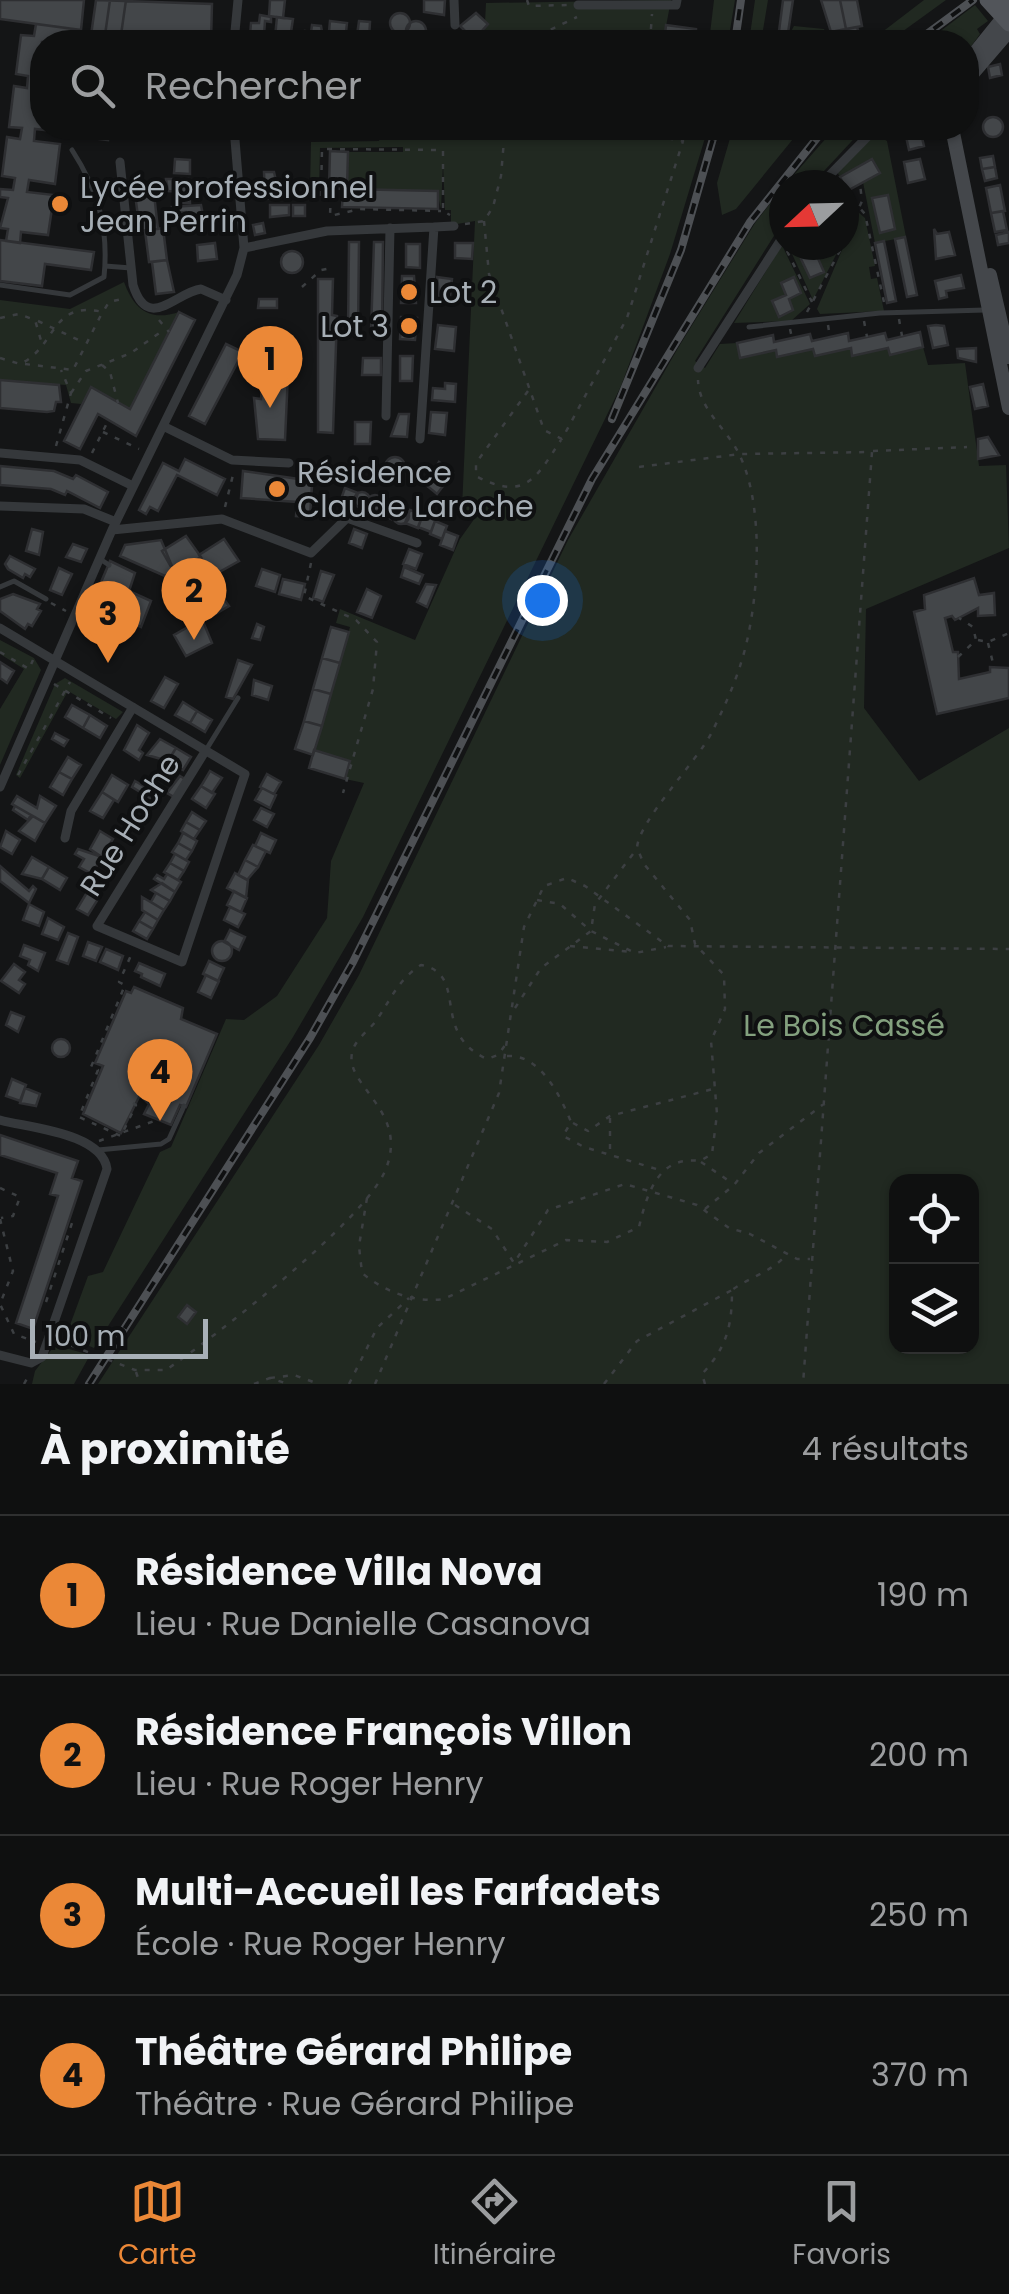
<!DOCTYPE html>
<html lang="fr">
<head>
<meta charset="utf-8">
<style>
  :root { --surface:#0f1010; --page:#1d1e1e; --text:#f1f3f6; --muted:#9b9d9f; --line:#2f3030; --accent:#eb8837 }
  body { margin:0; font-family:Poppins,sans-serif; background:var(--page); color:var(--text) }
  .controls { position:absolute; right:30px; bottom:30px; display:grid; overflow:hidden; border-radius:20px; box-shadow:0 2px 8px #0004 }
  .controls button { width:90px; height:90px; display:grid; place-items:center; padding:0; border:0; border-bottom:2px solid var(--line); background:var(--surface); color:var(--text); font:50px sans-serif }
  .compass { position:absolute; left:769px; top:170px; width:90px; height:90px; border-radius:50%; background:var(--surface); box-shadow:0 2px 8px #0004; rotate:248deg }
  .scale { position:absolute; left:30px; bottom:25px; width:178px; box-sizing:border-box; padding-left:10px; border:5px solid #a7afb6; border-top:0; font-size:28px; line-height:35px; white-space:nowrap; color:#a7afb6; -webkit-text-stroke:8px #0f1011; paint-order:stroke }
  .you { position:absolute; left:542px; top:600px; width:35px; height:35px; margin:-25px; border:8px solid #fff; border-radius:50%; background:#1a73e8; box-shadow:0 0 0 15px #1a73e833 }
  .badge { display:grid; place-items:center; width:65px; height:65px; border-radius:50%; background:var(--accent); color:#111; font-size:32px; font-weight:700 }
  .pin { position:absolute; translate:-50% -82px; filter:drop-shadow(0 2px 5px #0008) }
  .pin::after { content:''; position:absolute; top:52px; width:35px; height:30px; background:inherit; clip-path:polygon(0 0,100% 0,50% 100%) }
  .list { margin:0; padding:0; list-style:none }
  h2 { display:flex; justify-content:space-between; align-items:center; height:130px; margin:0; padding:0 40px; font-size:42px }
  h2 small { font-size:32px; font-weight:400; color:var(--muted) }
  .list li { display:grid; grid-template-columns:65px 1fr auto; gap:30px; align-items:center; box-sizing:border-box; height:160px; padding:0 40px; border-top:2px solid var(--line) }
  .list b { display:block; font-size:38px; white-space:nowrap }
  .list p { margin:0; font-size:32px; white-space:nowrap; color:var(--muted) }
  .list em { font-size:32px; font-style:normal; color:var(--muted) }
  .icon { flex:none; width:55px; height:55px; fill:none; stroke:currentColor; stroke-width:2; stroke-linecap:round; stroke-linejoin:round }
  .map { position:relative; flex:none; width:1009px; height:1384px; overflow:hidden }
  .search { position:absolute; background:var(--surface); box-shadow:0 2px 8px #0004; left:30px; right:30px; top:30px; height:110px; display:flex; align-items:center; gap:25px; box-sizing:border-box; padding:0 35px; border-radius:40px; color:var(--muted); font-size:38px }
  .sheet { height:770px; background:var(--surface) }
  nav { display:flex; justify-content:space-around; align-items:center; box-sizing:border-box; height:140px; border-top:2px solid var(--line); background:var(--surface); font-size:28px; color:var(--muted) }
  nav a { display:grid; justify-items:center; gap:5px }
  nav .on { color:var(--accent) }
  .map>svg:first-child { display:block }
</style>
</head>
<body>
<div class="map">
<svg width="1009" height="1384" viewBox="0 0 1009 1384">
  <rect width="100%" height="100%" fill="#141516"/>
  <!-- green -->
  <path fill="#212921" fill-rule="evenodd" d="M671,0L663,42H484L486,3Z
    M714,0H735L728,42H709Z
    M755,0H768L763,30L789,35L794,26L824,29L830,42H749Z
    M924,0H946L888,42H850L877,36Z
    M975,5L988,21L977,29L980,34L967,52L966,42H926Z
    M380,128H651L688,138L691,128H708L670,254L621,386L363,917L293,1037L94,1348L66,1336L88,1276L103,1272L160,1152L171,1147L226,1019L244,1020L277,996L327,918L331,861L364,783L345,779L349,761L314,750L350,627L336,623L340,609L415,640L460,539L477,515L462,508L475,221L451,225V210H445L443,163L441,209L437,191L347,189L348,152H403V147L320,148L319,192L310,189L311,142L379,141Z
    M733,128H802L736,209L722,215L717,183Z
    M835,128H864L811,185H785Z
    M876,134L887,141L906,237L875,243L863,182L880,173L872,159L840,177L837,172ZM888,196L894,229L880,232L873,199Z
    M784,186V220L695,361L705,368L720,344L737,343L740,358L776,350L778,357L813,349L816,356L851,348L852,355L888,348L890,354L923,347L928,365L965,363L979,466L1006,465L1009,548L866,609L864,708L919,781L1009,728V1384H98L319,1045L359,975L568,540L678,348L755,223ZM896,1182H972V1346H896Z
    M858,212L865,218L875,266L869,267L871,279L877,278L884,311L820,314L817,309Z
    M782,245L810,304L791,321L734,323ZM794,277L801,293L789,299L793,310L779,316L773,301L786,295L781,283Z
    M788,245H811L817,256L829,251L828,245H841L813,300Z
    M124,282C134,309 149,322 179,312L130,409L92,388L81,404L71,403L66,385L0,380V300L70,309Z
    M0,640L34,658L41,670L0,765V709L24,669L0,654Z
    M65,678L123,712L116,719L68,691L20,778L16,775L55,684Z
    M55,1345L90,1355L74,1384H32L35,1371Z"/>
  <!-- building -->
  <path fill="#434649" stroke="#2e2f32" stroke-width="2.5" d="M0,0H84L81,30L0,19Z
    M96,0L212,4L211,42H90Z
    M110,0H126L120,42H104Z
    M270,0H285L283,18L269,16Z
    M424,0H445L444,15L424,12Z
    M783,0H793L788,33L779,31Z
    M821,0H840L846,29L831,32Z
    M840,0H857L862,26L846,29Z
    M390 23a10 10 0 1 1 20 0a10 10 0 1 1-20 0Z
    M476,13L488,24L474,40L460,26Z
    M260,15L271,17V22L265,21L264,36L250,35L251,23H259Z
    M277,17L293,19L290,39L275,37Z
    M406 31a10 10 0 1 1 20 0a10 10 0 1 1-20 0Z
    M330,21L347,23L345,42H328Z
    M359,21L370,22L369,41L356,42Z
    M36,24L74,29V41L42,42V128H63L62,132L35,129L34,141L60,144L55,184L29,180L27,192L54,195L48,235L21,232L20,243L6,241L8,229L0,228L8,198L0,197V189L13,190L15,178L2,176L7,137L20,139L22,128L9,127L14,86L27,88L28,76L16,74L21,35L34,36Z
    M312,25L321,26L324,42H304L305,31L311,32Z
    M666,25L696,29V42H676L677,36L665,34Z
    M857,27L860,36L835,41L833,32Z
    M449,33V42H435L434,34Z
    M1000,64L1002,75L990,78L988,67Z
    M983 127a10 10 0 1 1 20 0a10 10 0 1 1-20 0Z
    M77,128H109L108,140L75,136Z
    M142,128H208L206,137Z
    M920,129L924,146L909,150L905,132Z
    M330,151L348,152L347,189L438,191V209L342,207L343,189L329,188Z
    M993,156L995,167L982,169L980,158Z
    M175,159L190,160V174L174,173Z
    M872,159L880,173L847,191L840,177Z
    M920,159L925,179L908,183L904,162Z
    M995,167L997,178L985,181L982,169Z
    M264,172H274L280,198L265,199Z
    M166,179H188L190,203H181V192L168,191Z
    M153,185L158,229L140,231L134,187Z
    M1000,185L1005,211L991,213L986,188Z
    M888,195L895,229L880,233L872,198Z
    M201,205L205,225L190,231L186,212L173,213L172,207Z
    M270,205H289V215L270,217Z
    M293,205H305V216H293Z
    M1003,211L1007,230L995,232L991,213Z
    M263,223L265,233L255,235L253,225Z
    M163,228L167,260L149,262L145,231Z
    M934,229L937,234L949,232L955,255L936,259Z
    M1009,232V243L998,245L996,235Z
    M905,237L917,295L907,297L895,239Z
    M0,240L94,252L91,270L45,264L42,286L0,281Z
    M884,241L896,301L887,303L875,243Z
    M349,242H359L358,330H348Z
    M374,242H383L382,331H371Z
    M215,243L217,259L198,261L197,245Z
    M455,243H473L472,259L455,258Z
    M406,244H420V268L406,267Z
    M811,245H828L830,250L817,256L824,272L810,278L801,259L814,252Z
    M281 262a11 11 0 1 1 22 0a11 11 0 1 1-22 0Z
    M167,260L174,292L156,294L152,262Z
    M961,275L964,288L946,291L947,297L939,299L935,281Z
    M402,276H414L416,303H401Z
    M437,277L452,279L449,304L440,303Z
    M794,277L801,293L789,299L793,310L779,317L772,301L786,295L781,283Z
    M318,279H333L332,315L337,316L333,433L318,432Z
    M259,299H277V308H258Z
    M179,312L195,320L136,436L98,414L80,449L64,441L91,387L130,409Z
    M401,317L417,318L415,340L400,339Z
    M438,325L456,327L454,351L435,349Z
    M936,325L944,326L948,345L933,348L928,326Z
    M920,332L923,347L890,355L888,348L852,356L851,348L815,356L813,349L777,357L776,350L740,358L737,343L773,335L774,342L810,334L812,341L848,333L849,341L885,333L887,340Z
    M226,344L243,352L205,424L189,416Z
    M976,348V362L958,358L957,349Z
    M400,356H413L412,381H400Z
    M363,358H381V375H362Z
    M263,372L288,374L285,440L258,439L254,398L261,399Z
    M0,380L59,385L61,402H56L54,411L47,412L0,408Z
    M445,383L456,384L455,402L432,400L433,388L445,389Z
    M983,384L988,406L975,409L970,387Z
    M431,412L447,413L445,435L429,433Z
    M399,414H409L407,437L391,436Z
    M355,422H371L370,444H355Z
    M988,437L999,455L978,459V439Z
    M385 467a10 10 0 1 1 20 0a10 10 0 1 1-20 0Z
    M185,459L225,479L217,495L177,475L158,511L150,507L146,514L139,510L163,463L179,471Z
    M439,462L453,473L437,494L426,485Z
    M0,466L54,471L73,479L76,475L108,492L100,508L67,491L65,495L51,489L0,485Z
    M300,469L313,470L310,517L296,516L297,502L241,498L243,471L299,479Z
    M345,488L358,493L353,506L340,502Z
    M354 500a8 8 0 1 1 16 0a8 8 0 1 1-16 0Z
    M367 503a8 8 0 1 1 16 0a8 8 0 1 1-16 0Z
    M384,499L396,505L391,519L379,512Z
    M393 516a8 8 0 1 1 16 0a8 8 0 1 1-16 0Z
    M410,510L423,514L418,528L405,523Z
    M423,514L436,518L431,532L418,527Z
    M435,521L447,526L442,539L430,534Z
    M32,529L43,532L39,555L26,551Z
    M354,529L367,534L362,548L349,543Z
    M445,531L458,536L453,550L440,545Z
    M186,536L201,557L174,572L162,551Z
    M224,539L239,561L212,576L199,555Z
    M161,540L174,571L165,576L120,556L125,545Z
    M73,544L87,549L81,562L66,557Z
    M409,549L422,554L416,569L403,564Z
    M10,556L35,569L30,577L25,574L23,578L8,569L5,564Z
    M110,561L135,573L129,591L151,601L141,627L117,616L109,633L85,620Z
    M404,567L423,575L419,584L401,577Z
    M59,568L72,574L62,595L50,590Z
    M262,569L280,575L275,592L256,586Z
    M321,571L334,575L323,602L313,598Z
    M974,578L979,595L994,593L995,615L978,616V608L955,620L952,616L945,618L953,652H958L959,679L990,672V667L1009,668V698L937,714L914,612L925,609L924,595Z
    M283,579L305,584L301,600L279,594Z
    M426,584L436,585L427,607L417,602Z
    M214,585L229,606L203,621L190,600Z
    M367,589L381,596L372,618L357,612Z
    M13,594L40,604L37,609L41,611L32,626L28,624L25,629L0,611V599Z
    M202,619L212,643L186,656L174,635Z
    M257,624L264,627L260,640L252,638Z
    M331,627L349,632L340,663L322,658Z
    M322,658L340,663L331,694L313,689Z
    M238,660L252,665L233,699L226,697Z
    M0,662L14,671L7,683L0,678Z
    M165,677L178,684L164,708L151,701Z
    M254,680L272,686L268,700L252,695Z
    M313,689L331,694L322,726L304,721Z
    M183,702L197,711L190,723L175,715Z
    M72,705L90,715L83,728L65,717Z
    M197,711L212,720L205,732L190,723Z
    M90,715L107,726L100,738L83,728Z
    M304,721L322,726L313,755L295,749Z
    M137,725L149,733L139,750L143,753L139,760L124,750Z
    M55,733L68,740L64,746L52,739Z
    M160,739L176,748L168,761L147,755Z
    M176,748L191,757L183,770L168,761Z
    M314,750L350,761L345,779L309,768Z
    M68,757L81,765L72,779L59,772Z
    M210,771L222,778L212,793L201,786Z
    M59,772L72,779L63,795L50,787Z
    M267,774L281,782L274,794L260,787Z
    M112,775L128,785L118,802L102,792Z
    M180,776L185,779L174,797L167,793Z
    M135,781L154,792L150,798L132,787Z
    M201,786L215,794L206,808L192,799Z
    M262,788L276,795L270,808L255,800Z
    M102,792L114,800L103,818L90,811Z
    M17,796L37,808L40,796L56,806L45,823L12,804Z
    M15,806L31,815L28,820L13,810Z
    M261,808L274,814L267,827L254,820Z
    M192,812L206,821L200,830L186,822Z
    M33,816L45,823L35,841L19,831Z
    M186,822L200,830L194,839L181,831Z
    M6,831L20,840L12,854L0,847Z
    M100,831L113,839L102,857L90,849Z
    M183,833L197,841L192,851L178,843Z
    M261,833L276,840L270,853L255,846Z
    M178,843L192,851L186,860L172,852Z
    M253,845L266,851L258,867L245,860Z
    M78,849L102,857L92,874L79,867L84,859L75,854Z
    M175,854L189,862L184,871L170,863Z
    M32,857L49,867L42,879L22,874Z
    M245,860L258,867L247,880L238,875Z
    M170,863L184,871L178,880L164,872Z
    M0,866L29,891L33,886L36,889L29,903L0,881Z
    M49,867L67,878L60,890L42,879Z
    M235,873L248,880L246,898L227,888Z
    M167,874L181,882L175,892L154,879L157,875L164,879Z
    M162,883L175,892L170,901L151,890Z
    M89,889L100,896L88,915L77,909Z
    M234,891L247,898L241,912L227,905Z
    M156,893L170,901L164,910L151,902Z
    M142,897L164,910L158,920L142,910Z
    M29,904L44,912L39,926L23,920Z
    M230,907L245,914L238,927L224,920Z
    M145,912L158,920L153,929L139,921Z
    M48,918L64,927L58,940L42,934Z
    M139,921L153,929L147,939L133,931Z
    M230,930L245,937L239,950L224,942Z
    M68,933L78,937L68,964L57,960Z
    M212 951a10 10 0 1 1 20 0a10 10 0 1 1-20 0Z
    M88,942L102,947L96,961L83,956Z
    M24,945L45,953L38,971L28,965L30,960L20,956Z
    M106,949L123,956L118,970L100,962Z
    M209,961L224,968L218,981L203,974Z
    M139,963L165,974L160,986L141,977L142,974L135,971Z
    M14,964L25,972L19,980L25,984L19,993L1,981Z
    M206,975L219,981L211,998L198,992Z
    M134,987L183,1008L181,1019L217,1034L186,1107L180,1105L171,1125L144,1114L149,1104L140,1095L121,1133L83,1114L103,1066L95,1063L126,991L131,993Z
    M11,1012L24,1017L18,1032L6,1025Z
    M52 1048a9 9 0 1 1 18 0a9 9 0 1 1-18 0Z
    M12,1079L26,1085L20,1101L6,1096Z
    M25,1088L40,1094L36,1106L20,1103Z
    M0,1135L78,1161L72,1178L82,1181L33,1329L16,1323L58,1196L50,1194L57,1173L0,1155Z
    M187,1305L196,1312L187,1324L178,1317Z"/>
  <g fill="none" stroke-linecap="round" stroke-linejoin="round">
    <!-- path -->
    <path stroke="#3c3f42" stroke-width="2.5" stroke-dasharray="5 8" stroke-linecap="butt" d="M527,0L529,6L567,5
      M548,42L550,30L577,17
      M650,42L652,14
      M323,189L331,190L330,216L360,209L441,211
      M844,190L865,214L885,307
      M321,196L322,149L443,150V211L450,215
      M484,221L489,274L544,430L562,439L627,318L683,141L649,135V128
      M465,224L484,221L493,207L501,176L505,128
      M844,242L862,201L860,184
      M787,251L812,302
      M302,287L321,270L331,268
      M807,312L843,245
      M0,318L19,314L35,320L42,344
      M899,319L902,336
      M159,320L169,332
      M38,321L85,343
      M864,321L867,337
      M828,325L830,337
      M790,329L792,338
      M0,358L20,364C57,347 50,300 103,312L109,302L126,298
      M25,364L73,370L102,313
      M102,365L110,372L118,403
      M528,391L476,463V476C525,502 536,478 561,440
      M71,393L86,371L131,353L165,329
      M103,432L139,449
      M56,446L71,393L61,370
      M873,451L967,447
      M92,453L109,419
      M639,467L740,454L872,452L803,1384
      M225,507L234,471
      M311,563L304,596L356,620L377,642L373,689L343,793
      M51,603L66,611
      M978,640L988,642L1009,633
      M988,643L994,667
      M0,652L29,669L33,660
      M958,657L976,640L973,627L959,618
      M54,684L111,718
      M18,775L70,682
      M537,900L560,904L591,931L635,953L666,947
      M570,946L631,952
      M515,1008L541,968L591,931L595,904L636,850
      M507,1056C540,1054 560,1095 571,1122L563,1136L584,1147L663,1171
      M133,1103L136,1105L121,1136L79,1117L98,1070L91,1067L125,985L119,982L133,951
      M610,1118V1155
      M573,1123L588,1131L610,1116L713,1089
      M99,1141L157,1120
      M701,1162L732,1183
      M0,1188L20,1197L13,1216L1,1218
      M367,1198L359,1246L362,1273C385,1292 414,1303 444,1299L566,1240L607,1242L639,1227C647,1194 658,1155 700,1161L712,1154L717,1114L711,1041L725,1009L724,975L695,944L690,920L644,864L637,848C638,822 696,762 711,734C722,712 734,686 741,663C759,607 766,505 738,452C725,427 699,409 698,380
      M455,1205L492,1229L514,1263L548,1210L625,1184L697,1205L729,1228L750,1234L797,1259H810
      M705,1209L734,1185L759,1153L825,1103
      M0,1219L13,1271L0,1304L14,1334L36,1342
      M46,1302L74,1217
      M59,1341L135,1370H166C216,1336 363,1222 385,1171C412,1108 337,1084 354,1047C359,1036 372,1028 378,1018C392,997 399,979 421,965C470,974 429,1033 487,1059L498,1055L506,1044
      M136,1372L140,1384
      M270,1378L294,1375L319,1384
      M24,1384L30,1373
      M254,1384L270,1378L288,1384
      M349,1384L377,1328L409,1298
      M375,1384L499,1093L524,927L544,886L567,878L585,886L668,946L1009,949
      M604,1384L637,1341L732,1290
      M705,1384L702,1374C727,1347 732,1326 732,1290C750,1277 771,1272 785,1256"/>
    <!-- lane -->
    <path stroke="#35383b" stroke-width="5" d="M105,266L131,268
      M0,285L70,295L104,277C109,228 98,190 72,150
      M749,327L880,313L985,310
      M100,559L109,565
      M0,587L14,581L46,599
      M206,750L238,698
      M98,1150L161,1144L169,1139L184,1106"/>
    <!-- street -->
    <path stroke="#35383b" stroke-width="9" d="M454,0L455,25
      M578,5H676L677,0
      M234,42L238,0
      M120,162L133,285C148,333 176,292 201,289L226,300
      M820,185L876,128
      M434,227L454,226
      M244,248L327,231L434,227L420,439
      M698,368L784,235
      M386,416L390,228
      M163,426L232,460L289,463
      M0,453L80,460L133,486
      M0,506L84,509L116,522
      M112,530L222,519L311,553L347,518L417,543
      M0,628L245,774L182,962L97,926L206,750
      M0,787L112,530L237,275L244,248L234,128
      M65,838L71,811L133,707
      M0,1120C30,1128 102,1133 107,1169L42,1357L31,1363L0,1355"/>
    <!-- secondary -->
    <path stroke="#44474b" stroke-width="14" d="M966,64L1003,18L1009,20
      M966,89L973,73L1009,31
      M952,128L1009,408
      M990,275L1009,357"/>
    <!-- primary -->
    <path stroke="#52555a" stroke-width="15" d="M987,0L1009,24
      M1002,0L1009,7"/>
    <!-- rail casing -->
    <g stroke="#4d5054" stroke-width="8">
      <path id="rail" d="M735,42L741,0
        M916,42L973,0
        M612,419L681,250L716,128
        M89,1384L310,1038L353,962L592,479L750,222L825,128"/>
    </g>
    <!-- rail -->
    <use href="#rail" stroke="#0f1011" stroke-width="4" stroke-dasharray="11" stroke-linecap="butt"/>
  </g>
  <!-- markers -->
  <g fill="#eb8837" stroke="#0f1011" stroke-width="4">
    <circle cx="60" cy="204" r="10"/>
    <circle cx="409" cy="292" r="10"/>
    <circle cx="409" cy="326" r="10"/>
    <circle cx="277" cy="489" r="10"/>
  </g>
  <g text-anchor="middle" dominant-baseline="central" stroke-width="8" stroke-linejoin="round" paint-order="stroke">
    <!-- poi labels -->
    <g font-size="30" fill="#a7afb6" stroke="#0f1011" text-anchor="start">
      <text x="80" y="187">Lycée professionnel<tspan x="80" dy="34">Jean Perrin</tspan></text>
      <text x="429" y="292">Lot 2</text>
      <text x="389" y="326" text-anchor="end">Lot 3</text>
      <text x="297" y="472">Résidence<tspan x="297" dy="34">Claude Laroche</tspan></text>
    </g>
    <!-- street labels -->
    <g font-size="30" fill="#a7afb6" stroke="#0f1011">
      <text transform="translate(130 825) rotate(-58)">Rue Hoche</text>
    </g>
    <!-- park labels -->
    <g font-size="30" fill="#83a07e" stroke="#0f1011">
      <text x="844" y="1025">Le Bois Cassé</text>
    </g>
  </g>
</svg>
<div class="controls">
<button><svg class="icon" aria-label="locate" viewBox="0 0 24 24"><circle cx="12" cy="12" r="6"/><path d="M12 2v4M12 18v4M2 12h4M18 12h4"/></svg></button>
<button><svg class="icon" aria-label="layers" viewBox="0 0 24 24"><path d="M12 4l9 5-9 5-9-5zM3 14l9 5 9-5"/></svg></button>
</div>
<svg class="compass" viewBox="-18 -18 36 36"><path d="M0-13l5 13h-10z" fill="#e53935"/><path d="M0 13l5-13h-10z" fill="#9b9d9f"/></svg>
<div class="scale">100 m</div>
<div class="you"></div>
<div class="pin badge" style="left:270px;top:408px">1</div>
<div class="pin badge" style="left:194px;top:640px">2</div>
<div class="pin badge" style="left:108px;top:663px">3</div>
<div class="pin badge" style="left:160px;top:1121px">4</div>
<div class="search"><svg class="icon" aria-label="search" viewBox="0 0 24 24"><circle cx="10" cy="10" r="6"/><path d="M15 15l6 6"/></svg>Rechercher</div>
</div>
<section class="sheet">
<h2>À proximité<small>4 résultats</small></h2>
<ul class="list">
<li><span class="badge">1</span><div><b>Résidence Villa Nova</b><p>Lieu · Rue Danielle Casanova</p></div><em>190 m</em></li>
<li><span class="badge">2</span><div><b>Résidence François Villon</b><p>Lieu · Rue Roger Henry</p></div><em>200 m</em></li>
<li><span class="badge">3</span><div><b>Multi-Accueil les Farfadets</b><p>École · Rue Roger Henry</p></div><em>250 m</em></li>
<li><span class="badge">4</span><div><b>Théâtre Gérard Philipe</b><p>Théâtre · Rue Gérard Philipe</p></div><em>370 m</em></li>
</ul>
</section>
<nav>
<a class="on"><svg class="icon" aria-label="map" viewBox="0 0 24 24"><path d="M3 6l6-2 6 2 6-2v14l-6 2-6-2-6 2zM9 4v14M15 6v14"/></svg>Carte</a>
<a><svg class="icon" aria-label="directions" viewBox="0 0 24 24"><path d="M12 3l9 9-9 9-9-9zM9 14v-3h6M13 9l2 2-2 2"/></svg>Itinéraire</a>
<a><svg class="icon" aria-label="saved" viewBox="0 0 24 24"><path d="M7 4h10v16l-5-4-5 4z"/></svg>Favoris</a>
</nav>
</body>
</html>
